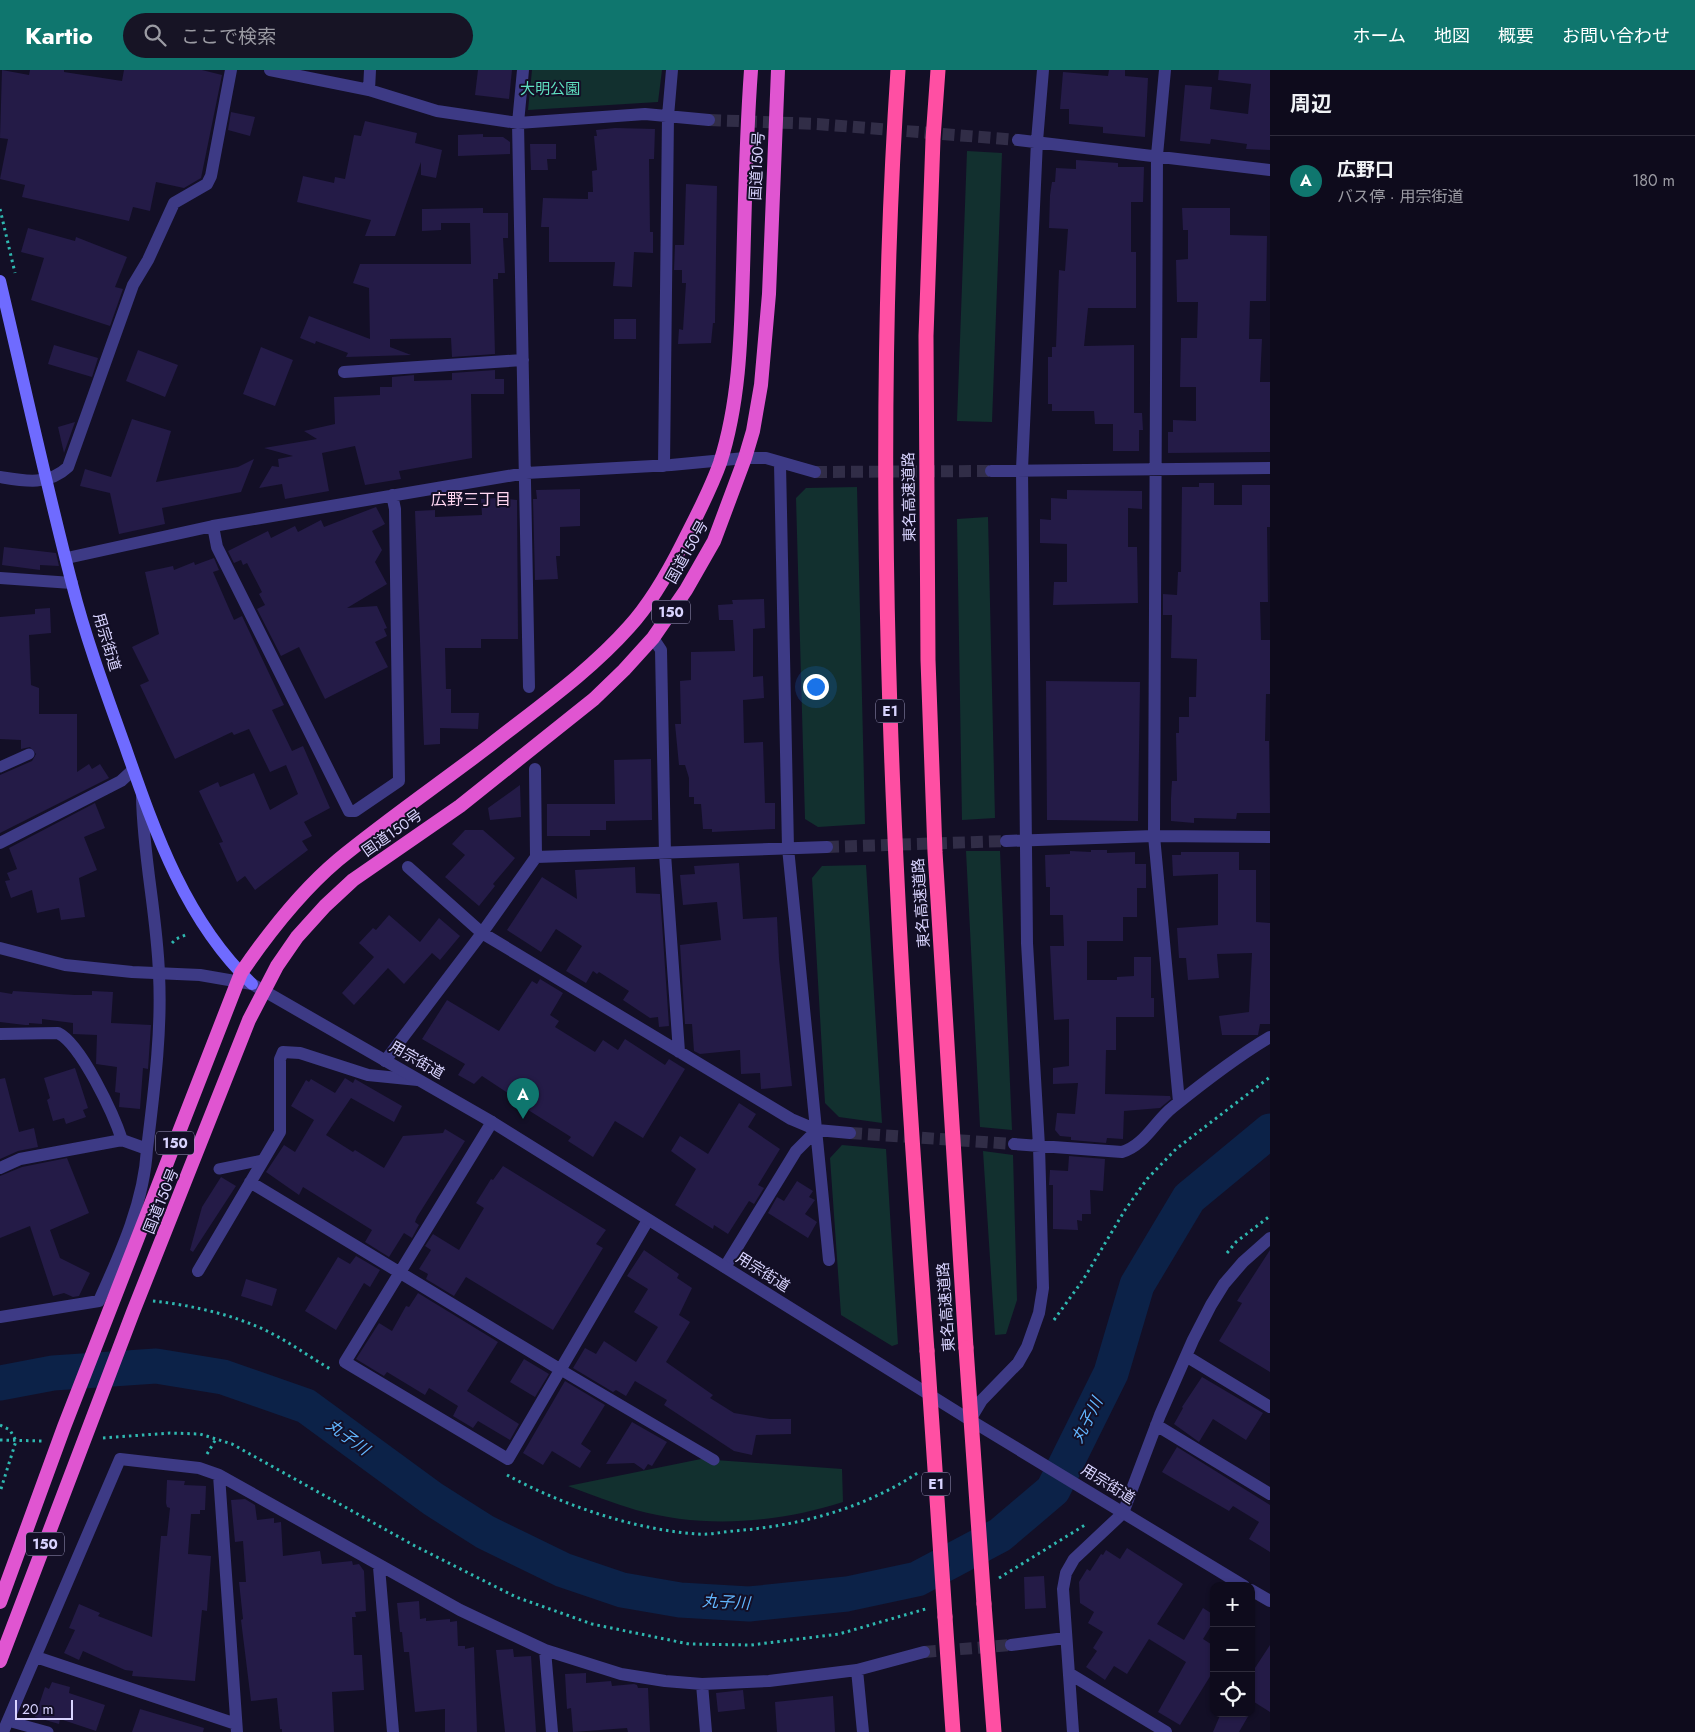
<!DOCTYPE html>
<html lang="ja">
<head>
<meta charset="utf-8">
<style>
  :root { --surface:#0e0b1c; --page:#171425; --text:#f1f3f6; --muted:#9b9ba3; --line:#2e2b3b; --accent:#0f766e }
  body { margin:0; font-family:Jost,"Noto Sans JP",sans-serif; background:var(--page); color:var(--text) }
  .controls { position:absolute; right:15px; bottom:15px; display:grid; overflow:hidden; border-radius:10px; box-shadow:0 1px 4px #0004 }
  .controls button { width:45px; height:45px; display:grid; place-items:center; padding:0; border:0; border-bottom:1px solid var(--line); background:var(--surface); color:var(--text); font:25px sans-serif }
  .scale { position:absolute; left:15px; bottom:12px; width:58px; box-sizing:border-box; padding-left:5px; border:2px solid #d9d4ff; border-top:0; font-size:14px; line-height:18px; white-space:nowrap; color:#d9d4ff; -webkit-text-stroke:4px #130f26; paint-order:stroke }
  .you { position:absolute; left:815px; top:616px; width:18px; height:18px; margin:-12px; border:4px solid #fff; border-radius:50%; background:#1a73e8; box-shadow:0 0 0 8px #1a73e833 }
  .badge { display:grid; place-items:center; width:32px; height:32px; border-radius:50%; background:var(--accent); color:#fff; font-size:16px; font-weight:700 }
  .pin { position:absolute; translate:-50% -41px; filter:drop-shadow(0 1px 2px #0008) }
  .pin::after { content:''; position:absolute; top:26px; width:18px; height:15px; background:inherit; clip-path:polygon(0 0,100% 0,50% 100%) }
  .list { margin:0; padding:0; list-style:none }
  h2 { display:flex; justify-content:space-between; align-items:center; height:65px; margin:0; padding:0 20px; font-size:21px }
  h2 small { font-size:16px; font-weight:400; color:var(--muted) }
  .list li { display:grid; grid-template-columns:32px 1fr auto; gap:15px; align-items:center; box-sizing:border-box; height:90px; padding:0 20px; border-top:1px solid var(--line) }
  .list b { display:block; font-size:19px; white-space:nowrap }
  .list p { margin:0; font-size:16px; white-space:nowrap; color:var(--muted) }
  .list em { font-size:16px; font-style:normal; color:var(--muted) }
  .icon { flex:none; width:28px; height:28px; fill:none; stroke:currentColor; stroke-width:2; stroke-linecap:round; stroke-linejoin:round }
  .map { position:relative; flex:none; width:1270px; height:1662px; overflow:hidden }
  header { display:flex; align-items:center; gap:30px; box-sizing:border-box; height:70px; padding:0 25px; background:var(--accent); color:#fff }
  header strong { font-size:24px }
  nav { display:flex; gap:28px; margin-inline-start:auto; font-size:18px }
  .search { width:350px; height:45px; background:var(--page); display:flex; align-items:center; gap:12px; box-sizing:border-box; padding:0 18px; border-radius:28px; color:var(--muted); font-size:19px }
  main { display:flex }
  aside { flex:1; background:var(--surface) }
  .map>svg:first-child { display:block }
</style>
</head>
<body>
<header>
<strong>Kartio</strong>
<div class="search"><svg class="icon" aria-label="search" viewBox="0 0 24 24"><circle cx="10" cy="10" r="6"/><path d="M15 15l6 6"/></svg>ここで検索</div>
<nav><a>ホーム</a><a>地図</a><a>概要</a><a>お問い合わせ</a></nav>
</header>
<main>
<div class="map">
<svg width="1270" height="1662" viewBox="0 0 1270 1662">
  <rect width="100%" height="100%" fill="#130f26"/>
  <!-- green -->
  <path fill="#12302f" d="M532,0H662L658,32L528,40Z
    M967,81L1002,83L992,352L957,351Z
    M857,417L865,754L818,757L805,749L796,428L806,418Z
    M988,447L995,748L962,750L957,449Z
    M966,781H1000L1012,1060L980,1057Z
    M866,795L882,1053L839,1047L825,1033L812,808L822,796Z
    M842,1075L886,1079L898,1274L892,1276L841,1245L830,1088Z
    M983,1081L1013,1085L1017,1230L1006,1264L995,1265Z
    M701,1389L842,1399L843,1432C777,1453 704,1459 636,1440C613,1433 590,1424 568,1416Z"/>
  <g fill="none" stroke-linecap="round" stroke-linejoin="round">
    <!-- river -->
    <path stroke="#0c2248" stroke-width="35" d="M0,1313L53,1303L156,1296L223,1307L306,1336L433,1429L485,1462L563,1500L622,1520L680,1530L749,1534L847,1524L917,1509L1000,1465L1053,1420L1111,1303L1137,1215L1189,1128L1270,1061"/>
  </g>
  <!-- building -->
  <path fill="#241b47" d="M2,0L29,5L30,0H64V2L122,11L124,0H202L222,5L201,108L184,118L156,112L150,141L133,137L129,151L22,127L25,115L0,109L8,69L0,68Z
    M478,0H512L509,29L475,25Z
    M1109,0H1125V6L1148,8L1145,67L1103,63V57L1069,54V39H1060L1063,2L1108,6Z
    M1219,0H1270V80L1246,79L1247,74L1211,69L1210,74L1180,71L1185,15L1212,17L1210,39L1248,44L1251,14L1218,10Z
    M231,42L255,47L250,66L228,60Z
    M365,51L417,63L415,73L442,80L436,108L421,105V92L395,166H365L371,150L297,132L303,106L334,113L335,107L345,109L354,65L361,66Z
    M615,58L655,59L654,89H649L650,162H653V183L634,182L632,217L613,216L615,192H549V157H541L543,128L588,129V122H593L592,101L597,100L594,66H597L596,60Z
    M483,64V67H503L510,72V84L458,86V65Z
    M530,74H556V89H547L548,100H531Z
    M1076,90L1118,93V97H1144L1143,132H1131V182H1136V238H1088L1084,276L1134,275V343H1142L1143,360H1139V381H1113V354H1095L1094,341H1052V334H1048V287H1052V277H1056L1059,200L1065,201L1068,159L1049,158L1050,125L1052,112H1055L1056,98L1076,99Z
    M686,114L717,116L715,253H713L711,273L678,274L679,259L683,260L686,213H682V200H674L675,175H684Z
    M483,138V143H508V168H503L505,203H498V209H493L495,284L452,287L451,268L390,269V277L411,285L346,287L348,283L316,271L315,274L300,268L309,246L370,269L369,218L353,213L360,194H471L470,153H441V160L422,161V139Z
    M1182,138H1230V165L1267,166L1266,231H1250L1249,269H1262L1260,312H1270V382L1168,383V362H1173V350L1196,351V317H1180L1181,268H1197L1198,232H1177L1176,190L1188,189V160H1183Z
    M28,158L75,171L76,167L127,187L115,217L123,219L110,256L31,230L44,188L21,182Z
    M614,249H636V269H614Z
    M54,275L98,288L92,307L48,294Z
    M261,277L293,290L275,336L243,324Z
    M138,280L178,295L165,327L126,311Z
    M495,300V309H504V324H471L472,388L399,401L401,409L365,415L355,376L322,383L329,421L285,429L282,414L259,418L272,396L279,397L278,389L293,386L264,378L317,369L304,361L335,354L334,327L380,325V317H392V307L414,305V311L452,310V303Z
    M132,349L171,361L156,412L238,397L254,389L241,422L162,438L165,454L119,464L110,423L80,416L85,399L111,407Z
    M75,352L64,383L58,357Z
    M1199,413H1214V435H1242V415H1270V457H1267L1268,532H1260L1261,570H1270V624H1266L1265,671H1269L1270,743H1237L1236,749L1194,748V753L1171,751V728L1172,711H1177L1176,663H1179V647H1189V627H1196L1197,589L1171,588L1172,545H1163V524L1177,525L1178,502H1181L1182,417H1199Z
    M580,419V456L560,457V486H556L558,509L535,510L533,429H537L536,420Z
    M1067,420L1142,421V439L1128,438V477H1137L1138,533L1053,535L1054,512H1067V474L1040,473V449L1051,450V428L1067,429Z
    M497,428L517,430L518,569H481V578H445L446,619H451V643H479L478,659L440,658V674L424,675L415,441L435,440V447L482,445L481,429Z
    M376,437L385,454L372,461L382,480L375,492L387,514L347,538L377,536L387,558L384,559L387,566L375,572L388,597L325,629L299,577L281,586L257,539L265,535L259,524L262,522L247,493L243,495L241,490L234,493L228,481L268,461L271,468L295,456L298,462L321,450L324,457Z
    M4,477L56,483L59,496L40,495V500L2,495Z
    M214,488L219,500L213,502L234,550L242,546L284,635L272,640L292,681L303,676L330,738L304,752L312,766L302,771L308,780L255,820L245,806L237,812L219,773L223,772L199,721L218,712L220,717L254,703L270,740L298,724L286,695L270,702L249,659L234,665L232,662L175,689L140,615L149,611L132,577L159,564L145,502L173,496L174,500L194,492L195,495Z
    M764,529L765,558L753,559V607L763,606L764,628L743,630L744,673L763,672L765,733H775V759L712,762V759H703L701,734H694V727H689V708L685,695H679L675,654H681L680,611L691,610V582L735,581L733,550H719L718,535L733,534L732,530Z
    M50,538L51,563L29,565L31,615L39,618V644H77V702L89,694L92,699L100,694L109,708L0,763V705L32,691L36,684L30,677L21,679V670L0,669V547L35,544V539Z
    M1046,611L1140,612L1138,751L1047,750Z
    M651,689L652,750L606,751V760H590V766H547V734H615L614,690Z
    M520,715L521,747L490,750L488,738Z
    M95,733L105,758L84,767L97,800L79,808L85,847L61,850L59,838L37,843L32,820L11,828L5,811L10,810L7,803L17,799L9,778Z
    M465,760H483L515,788L493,814L495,816L479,836L445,807L465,785L452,774Z
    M1091,780H1107V783L1135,782V794H1146V818H1137V847H1123V871H1087V910H1117V907L1134,906V887H1151V928H1154V947H1116V980H1106L1105,1024L1170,1026L1171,1029L1160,1038L1124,1041L1123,1069L1107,1068L1106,1073L1071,1070V1067L1060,1066L1055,1060L1057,1043L1075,1044L1078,1013L1053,1014V998L1069,996V949L1054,950L1050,876H1064L1063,845H1050V817H1046L1045,785L1070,784V781L1091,782Z
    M1181,782H1239V800H1256V852L1270,853V954H1260L1258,965H1222L1219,946L1249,942L1252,883L1217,884L1219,908L1188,910L1186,888H1179L1177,858L1218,855V804L1173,806L1172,785H1181Z
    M739,793L743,849L777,847L779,889L792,1016L761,1019L760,1003L741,1004L740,980L700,984L694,981L692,954H685L680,875L721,870L717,832L683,835L680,805L695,804L694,796Z
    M635,797L636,823L660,824L669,956L659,957L658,947L650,948L623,930L629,921L599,902L597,904L593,901L586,913L566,901L582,876L556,859L541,882L507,860L542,807L577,829L575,800Z
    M389,845L420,872L439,848L460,866L440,890L432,883L404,914L388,898L354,935L342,923L374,887L359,873L373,858L376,860Z
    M540,909L563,923L550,945L559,951L555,957L595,982L603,970L618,980L625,969L665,995L669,989L685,999L643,1068L615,1051L593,1087L568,1071L571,1067L525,1038L526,1035L482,1006L474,1014L458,1005L465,994L422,969L447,930L499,961L532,911L537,914Z
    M13,921L75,925H92V921L113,922L111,953L151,955L148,999L143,998L140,1039L119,1037L120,1023L115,1022L117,997L96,994L97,965L73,964V953L42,949V954L29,953V955H25L0,952V922L12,924Z
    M75,998L88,1038L83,1040L86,1047L66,1054L64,1048L53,1051L47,1030L50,1028L44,1008Z
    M5,1008L19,1062L34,1058L38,1077L18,1081L0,1089V1009Z
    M345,1008L353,1013L355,1009L402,1036L394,1052L351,1028L326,1065L353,1082L355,1080L384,1098L403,1066L443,1063L445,1059L465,1071L417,1147L415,1152L419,1155L412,1168L404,1163L389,1187L365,1172L372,1160L303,1117L299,1125L266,1102L284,1075L295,1082L314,1050L291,1036L306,1010L309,1012L311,1009L335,1023Z
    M739,1033L756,1044L748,1057L780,1079L758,1115L764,1118L754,1134L749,1131L728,1164L714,1155L713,1159L675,1135L696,1099L671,1081L680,1066L708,1084Z
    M1069,1086L1105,1089L1103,1121L1090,1120L1091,1144H1082V1151L1077,1150L1078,1160L1053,1159V1115H1049L1050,1100L1068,1101Z
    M67,1088L89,1143L50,1160L60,1188L90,1203L79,1226L73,1227L64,1223L53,1226L30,1156L0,1168V1106L22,1097Z
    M503,1096L606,1160L596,1174L603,1178L553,1260L466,1207L454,1226L426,1209L428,1204L419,1199L431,1180L425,1176L433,1164L459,1180L484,1138L476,1133L491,1109L493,1110Z
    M221,1107L236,1116L193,1182L190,1180L202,1137Z
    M797,1111L813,1121L809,1127L815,1130L805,1144L817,1152L808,1168L768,1143L777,1127L784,1131Z
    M644,1180L679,1204L677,1208L692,1218L679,1245L690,1252L666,1292L713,1325L710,1328L734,1343L770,1349H791V1364L756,1365L752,1385L734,1381L664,1335L667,1330L635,1311L626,1326L616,1320L613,1322L573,1298L585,1278L596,1284L604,1271L636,1292L658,1257L634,1242L648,1219L627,1206Z
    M1270,1180V1302L1219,1271L1242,1233L1237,1231Z
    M356,1186L380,1200L370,1217L364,1213L336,1260L305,1241L338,1187L350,1194Z
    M246,1209L277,1219L272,1236L241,1226Z
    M418,1223L498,1272L467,1321L519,1354L510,1370L478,1351L473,1358L453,1346L458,1336L429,1318L425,1325L387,1302L384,1306L356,1289L379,1253L392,1261L406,1236L409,1237Z
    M524,1289L549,1304L535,1327L510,1312Z
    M1202,1307L1263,1343L1246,1370L1213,1349L1199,1372L1174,1354L1183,1338L1182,1337Z
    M565,1311L605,1335L581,1374L591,1381L580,1398L552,1381L543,1395L523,1383Z
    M632,1352L667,1372L652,1396L648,1394L644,1400L634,1393L606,1394Z
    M1177,1377L1270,1435V1482L1249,1469L1259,1452L1233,1436L1229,1441L1162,1402Z
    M167,1410L185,1411L184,1415L206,1416L205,1440H200V1444H191L188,1484L211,1486L207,1541L202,1540L195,1611L132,1606L133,1601L125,1600L83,1581L79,1590L64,1583L75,1560L69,1558L79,1534L100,1543L98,1546L152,1567L161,1466H167L170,1438L167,1437L166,1433Z
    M245,1429L255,1435L257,1450L274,1448V1453L281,1452L283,1486L320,1481L322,1494L352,1491L353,1495L359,1494L364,1501L366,1541L355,1542L356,1547H352L354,1585H362L364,1620L332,1622L334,1662H282V1659H280L277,1628L251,1631L241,1550L243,1549L239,1512H246L243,1471L235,1472L231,1430Z
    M1127,1478L1183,1514L1157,1554L1184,1570L1203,1538L1214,1545V1551L1203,1569L1214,1576V1600L1180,1655L1158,1642L1186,1592L1175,1585L1149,1569L1127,1604L1114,1596L1105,1610L1086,1597L1097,1581L1093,1578L1103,1562L1088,1553L1094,1542L1080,1533L1079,1512L1087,1499L1090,1501L1101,1484L1103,1485L1106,1480L1120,1489Z
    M1044,1506L1046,1538L1025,1539L1024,1507Z
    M419,1531L420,1549L426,1548V1551L450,1549V1552L457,1551L458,1576H465V1579L474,1577L477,1662H445V1639L415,1642L409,1582H404L402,1562H400L397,1533Z
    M1270,1575V1642L1251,1630V1604Z
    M513,1579L514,1587L531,1586L536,1662H505L496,1580Z
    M586,1603V1613L611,1611L612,1616L634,1614L637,1615L638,1618H648L650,1662H628L627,1658L573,1662L571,1638L567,1639L565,1604Z
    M52,1612L70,1617L69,1623L105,1635L96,1661L60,1649L59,1654L35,1647L45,1617L49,1619Z
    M743,1620L745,1639L718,1642L716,1623Z
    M833,1626L835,1662H777L775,1632Z
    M140,1639L204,1658L203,1662H132Z
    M1221,1643H1250L1239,1662H1213Z"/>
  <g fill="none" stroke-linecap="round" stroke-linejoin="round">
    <!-- minor-tunnel -->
    <path stroke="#312d47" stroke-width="12" stroke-dasharray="12 6" stroke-linecap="butt" d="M709,50L817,54L1018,70
      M815,402L991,401
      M827,777L1006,771
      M850,1063L1014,1074
      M924,1582L1011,1575"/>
    <!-- path -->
    <path stroke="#2fb8b0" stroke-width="3" stroke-dasharray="2.5 4" stroke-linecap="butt" d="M0,139L15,203
      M172,873L176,869L188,864
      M1227,1183L1236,1172L1270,1146
      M153,1231C191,1235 235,1245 269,1262C291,1273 311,1288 332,1300
      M1054,1250L1083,1210L1125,1140L1147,1109L1176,1079L1270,1007
      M0,1355L10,1360L16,1371L0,1422
      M103,1368L170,1363L200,1364L232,1374L415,1476L516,1527L592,1554L689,1574L751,1575L839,1564L929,1538
      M0,1370L42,1371
      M207,1384L216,1369
      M507,1405C562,1435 635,1460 698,1464C710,1465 721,1462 733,1461C798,1456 864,1439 919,1402
      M999,1508L1085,1455"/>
    <!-- service -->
    <path stroke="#3d3a85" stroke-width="11" d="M0,697L29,684
      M219,1099L263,1090
      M561,1300L714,1390
      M8,1651L48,1662"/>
    <!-- minor -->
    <path stroke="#3d3a85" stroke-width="12" d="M270,0L369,20L437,41L518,53L645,44L709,50
      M523,0L518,53L529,617
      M1165,0L1157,85L1154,766L1179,1032
      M369,20L370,0
      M1018,70L1270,100
      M344,302L523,290
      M780,394L788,778L829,1190
      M664,396L668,46L672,0
      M991,401L1270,398
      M0,407C24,411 48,416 68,397L133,215L148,190L174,133L207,114L211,106L231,0
      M213,456L217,477L349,741H355L399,711L395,439L392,425
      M67,488L213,456L526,403L671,395L745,388H766L815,402
      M0,508L72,513
      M653,568L661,580L665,784L679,982
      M535,699L536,787
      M1006,771L1154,766L1270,767
      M0,773L121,711L133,700
      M408,797L482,863L791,1049L817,1060L796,1081L725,1197
      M0,964L58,963C81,974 114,1045 122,1070L20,1089L0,1098
      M385,991L482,863L536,787L827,777
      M492,1052L345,1292L508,1389L648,1150
      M817,1060L850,1063
      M122,1070L147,1079C154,1021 162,962 159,904C157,845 143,786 142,727
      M1014,1074L1122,1082C1145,1075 1155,1051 1173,1037C1204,1012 1236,987 1270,967
      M250,1112L561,1300
      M198,1201L280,1062V989L283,982L300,983L368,1005L418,1010
      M0,1247L99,1231C121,1182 144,1132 147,1079
      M1186,1286L1270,1337
      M970,1350L982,1330L1018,1293L1027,1277L1039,1243L1043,1218L1039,1076L1027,873L1022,399L1037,71L1043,0
      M1156,1355L1270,1424
      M219,1405L237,1662
      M379,1497L393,1662
      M1011,1575L1065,1568
      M545,1580L552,1662
      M36,1587L236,1654
      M857,1600L863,1662
      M1070,1604L1166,1662
      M702,1614L706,1662
      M3,1662L120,1389L199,1398L219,1405L460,1540L545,1580L621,1604L665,1611L702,1614L769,1611L857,1600L924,1582
      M1073,1662L1063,1519L1066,1503L1074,1489L1123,1443L1160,1345L1193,1270L1211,1235L1224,1214L1243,1192L1270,1168"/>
    <!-- tertiary -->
    <path stroke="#3d3a85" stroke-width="12" d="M0,878L65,895L132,902L200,905L252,914L492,1052L970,1350L1244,1516
      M1251,1520L1270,1531"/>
    <!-- secondary -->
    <path stroke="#6f6bff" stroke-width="12" d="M0,211C24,312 46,414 72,514C86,569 106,623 125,676C155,762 185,850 252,914"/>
    <!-- trunk -->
    <path stroke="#e055d1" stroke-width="14" d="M0,1532L64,1357L241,903C269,862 300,822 338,790C387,750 439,714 489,676C537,638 588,603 629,557C651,533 668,503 683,473C696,447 710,421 720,393C740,331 741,264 743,200C745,133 746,67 751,0
      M0,1591L133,1242L249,950L277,896L297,867L325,836L353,810L460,736L594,629L624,600L653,568L686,520L714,471L745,388L753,361L761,315L769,224L778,0"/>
    <!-- motorway -->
    <path stroke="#ff4fa3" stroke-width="15" d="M898,0C869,427 896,855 927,1281
      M938,0L933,69L926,266L928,590L935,782L966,1278
      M984,1534L994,1662
      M945,1547L953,1662"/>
    <!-- motorway-bridge -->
    <path stroke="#ff4fa3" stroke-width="15" d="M966,1278L984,1534
      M927,1281L945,1547"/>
  </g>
  <g text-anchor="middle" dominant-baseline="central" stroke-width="4" stroke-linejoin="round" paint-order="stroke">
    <!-- shield labels -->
    <g fill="#130f26" stroke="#9e99be" stroke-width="1">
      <rect x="652" y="530.5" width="38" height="23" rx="4"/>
      <rect x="876" y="629.5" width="28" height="23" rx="4"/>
      <rect x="156" y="1061.5" width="38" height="23" rx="4"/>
      <rect x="922" y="1402.5" width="28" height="23" rx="4"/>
      <rect x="26" y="1462.5" width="38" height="23" rx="4"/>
    </g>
    <g font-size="14" font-weight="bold" fill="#d9d4ff">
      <text x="671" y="542">150</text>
      <text x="890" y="641">E1</text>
      <text x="175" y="1073">150</text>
      <text x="936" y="1414">E1</text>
      <text x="45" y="1474">150</text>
    </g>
    <!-- park labels -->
    <g font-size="15" fill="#5fe0c0" stroke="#130f26">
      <text x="550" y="19">大明公園</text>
    </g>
    <!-- street labels -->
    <g font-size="15" fill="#d9d4ff" stroke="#130f26">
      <text transform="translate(757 96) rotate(-87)">国道150号</text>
      <text transform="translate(909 427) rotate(-91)">東名高速道路</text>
      <text transform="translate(687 482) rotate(-61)">国道150号</text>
      <text transform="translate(107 572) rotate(73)">用宗街道</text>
      <text transform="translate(392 763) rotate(-35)">国道150号</text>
      <text transform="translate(921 833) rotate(-94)">東名高速道路</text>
      <text transform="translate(417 990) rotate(30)">用宗街道</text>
      <text transform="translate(161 1131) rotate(-68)">国道150号</text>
      <text transform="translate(763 1202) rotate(32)">用宗街道</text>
      <text transform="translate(946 1237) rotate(-94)">東名高速道路</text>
      <text transform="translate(1108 1414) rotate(32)">用宗街道</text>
    </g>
    <!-- neighbourhood labels -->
    <g font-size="16" fill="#ffd6f0" stroke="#130f26">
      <text x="471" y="429">広野三丁目</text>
    </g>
    <!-- water labels -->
    <g font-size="16" font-style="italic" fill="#62b6ff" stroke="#130f26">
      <text transform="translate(1087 1350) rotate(-63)">丸子川</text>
      <text transform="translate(348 1367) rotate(36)">丸子川</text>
      <text transform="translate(726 1532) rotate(3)">丸子川</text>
    </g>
  </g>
</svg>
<div class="controls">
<button>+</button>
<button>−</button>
<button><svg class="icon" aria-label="locate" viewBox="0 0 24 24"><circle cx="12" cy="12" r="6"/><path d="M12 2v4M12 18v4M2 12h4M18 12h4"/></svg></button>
</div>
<div class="scale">20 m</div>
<div class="you"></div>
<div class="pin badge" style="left:523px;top:1049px">A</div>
</div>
<aside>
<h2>周辺<small></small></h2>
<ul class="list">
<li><span class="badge">A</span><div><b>広野口</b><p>バス停 · 用宗街道</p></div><em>180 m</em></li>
</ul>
</aside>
</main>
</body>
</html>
